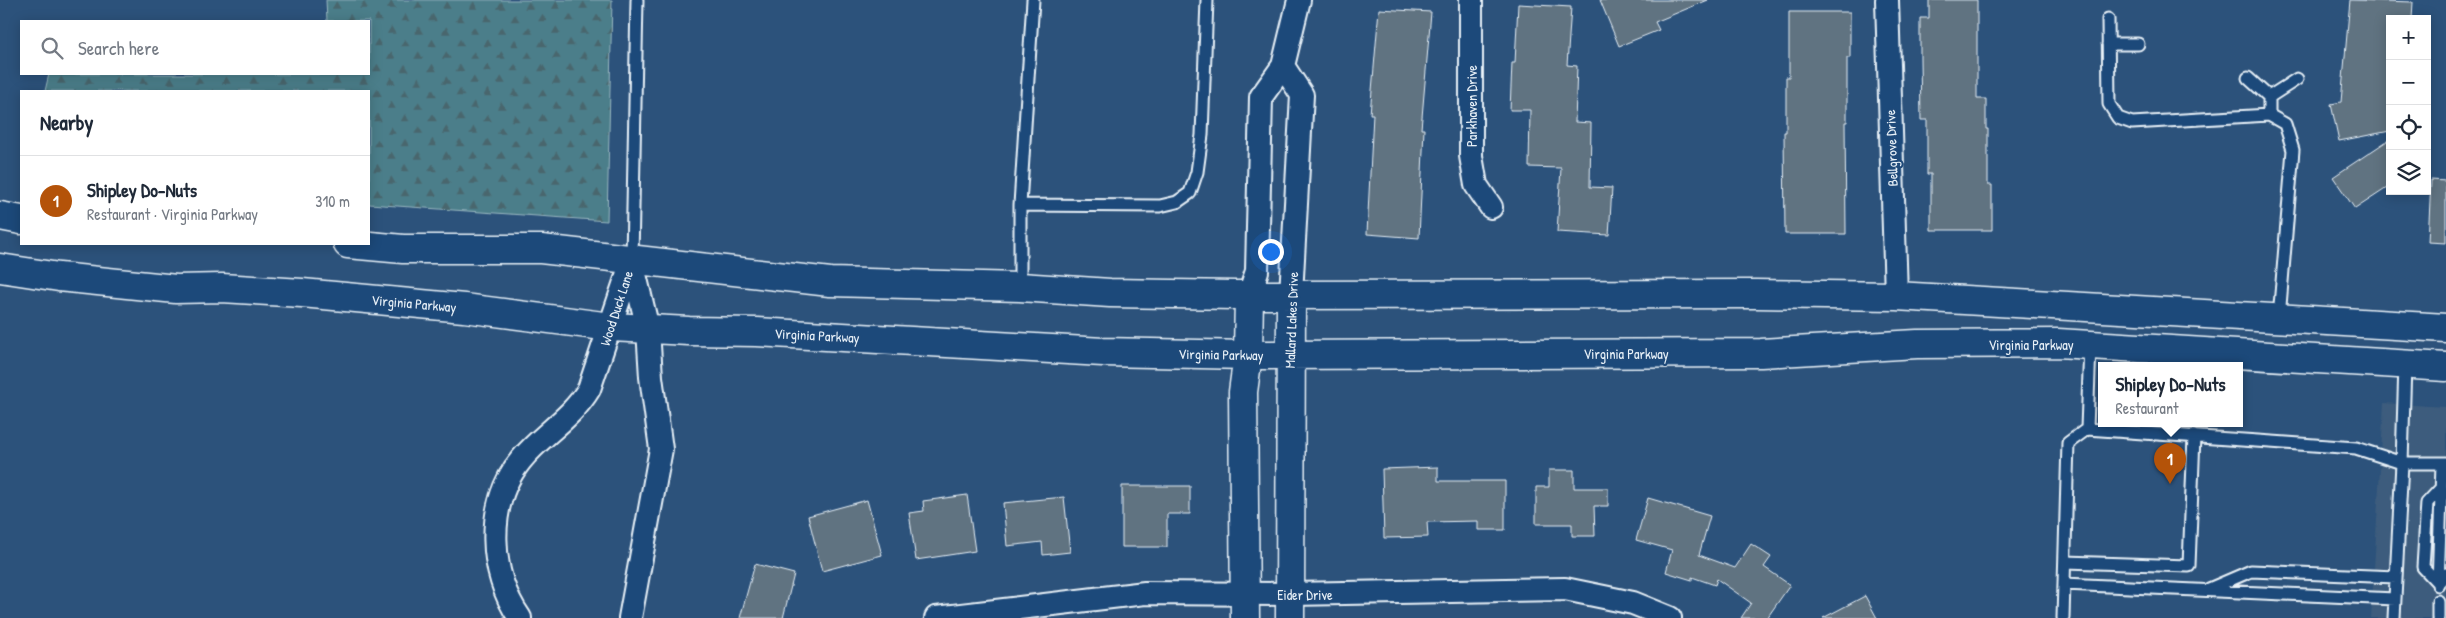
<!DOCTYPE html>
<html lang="en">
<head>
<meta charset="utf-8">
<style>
  :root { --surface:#fff; --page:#f6f6f7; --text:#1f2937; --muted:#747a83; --line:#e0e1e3; --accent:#b45309 }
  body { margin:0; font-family:"Patrick Hand",sans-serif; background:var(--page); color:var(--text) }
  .controls { position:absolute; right:15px; top:15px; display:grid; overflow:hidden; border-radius:0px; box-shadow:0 2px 12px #0003 }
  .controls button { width:45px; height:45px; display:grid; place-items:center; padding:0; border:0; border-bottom:1px solid var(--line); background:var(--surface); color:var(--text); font:25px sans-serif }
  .you { position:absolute; left:1270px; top:251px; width:18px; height:18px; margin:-12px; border:4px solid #fff; border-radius:50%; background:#1a73e8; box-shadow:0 0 0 8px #1a73e833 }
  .badge { display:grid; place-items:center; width:32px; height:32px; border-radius:50%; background:var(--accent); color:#fff; font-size:16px; font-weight:700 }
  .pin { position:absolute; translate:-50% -41px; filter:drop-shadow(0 1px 2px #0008) }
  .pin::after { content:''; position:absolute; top:26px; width:18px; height:15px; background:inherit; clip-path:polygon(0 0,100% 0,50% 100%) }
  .popup { position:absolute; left:2098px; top:362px; width:145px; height:65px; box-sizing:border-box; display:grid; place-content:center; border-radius:0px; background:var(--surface); filter:drop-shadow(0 1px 4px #0005); font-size:16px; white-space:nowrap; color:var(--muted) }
  .popup b { font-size:19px; color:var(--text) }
  .popup::after { content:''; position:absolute; left:50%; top:100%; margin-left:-10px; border:10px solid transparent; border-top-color:var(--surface) }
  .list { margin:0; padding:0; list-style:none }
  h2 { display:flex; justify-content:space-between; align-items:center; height:65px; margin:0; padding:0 20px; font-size:21px }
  h2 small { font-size:16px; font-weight:400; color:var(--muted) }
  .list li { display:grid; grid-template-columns:32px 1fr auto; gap:15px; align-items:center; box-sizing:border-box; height:90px; padding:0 20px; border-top:1px solid var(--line) }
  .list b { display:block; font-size:19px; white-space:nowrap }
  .list p { margin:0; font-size:16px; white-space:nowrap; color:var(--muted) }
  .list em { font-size:16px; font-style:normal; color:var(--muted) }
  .icon { flex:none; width:28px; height:28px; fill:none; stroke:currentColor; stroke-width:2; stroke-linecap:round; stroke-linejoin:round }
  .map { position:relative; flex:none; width:2446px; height:618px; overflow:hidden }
  .search { position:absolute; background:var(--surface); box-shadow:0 2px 12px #0003; left:20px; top:20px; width:350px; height:55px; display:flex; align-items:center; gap:12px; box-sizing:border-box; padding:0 18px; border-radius:0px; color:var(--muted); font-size:19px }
  .panel { position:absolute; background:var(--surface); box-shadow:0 2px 12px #0003; left:20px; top:90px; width:350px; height:155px; border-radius:0px }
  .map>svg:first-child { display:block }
</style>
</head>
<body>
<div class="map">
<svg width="2446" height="618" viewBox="0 0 2446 618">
  <defs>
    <pattern id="forest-firs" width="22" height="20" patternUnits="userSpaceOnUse" patternTransform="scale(1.25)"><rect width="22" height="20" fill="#4c7e8a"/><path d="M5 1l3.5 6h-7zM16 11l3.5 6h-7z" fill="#49666d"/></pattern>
  </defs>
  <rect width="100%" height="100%" fill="#2c527b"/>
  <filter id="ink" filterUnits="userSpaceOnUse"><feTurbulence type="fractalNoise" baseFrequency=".02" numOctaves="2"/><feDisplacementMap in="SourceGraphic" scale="10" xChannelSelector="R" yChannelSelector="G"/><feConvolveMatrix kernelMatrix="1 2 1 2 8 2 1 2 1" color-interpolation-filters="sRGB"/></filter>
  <g filter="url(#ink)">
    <!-- built -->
    <path fill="#3c5c7d" d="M2384,403L2446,407V618H2371Z"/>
    <!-- forest -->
    <path fill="url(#forest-firs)" stroke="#9ab8c1" d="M326,0H612L607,221L369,204V91H45L49,74H369V21H327Z"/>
    <!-- building -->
    <path fill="#607381" stroke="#e8f1f8" d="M1600,0H1708L1655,22L1659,30L1619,46Z
      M1929,0H1977V99H1986V129H1988V185H1992V230H1931V174H1927V120H1921L1920,58V18H1929Z
      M2350,0L2413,2L2412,19H2390V131L2339,141L2331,104L2341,102Z
      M1518,4L1571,7L1567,65L1577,66L1575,122L1591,123L1590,187L1612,188L1609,235L1557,232L1561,168L1529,167L1530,110H1510L1512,63H1515Z
      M1379,9L1431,12L1421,129H1424L1419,238L1367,234L1373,114H1370Z
      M1789,12H1850V58H1847V122H1845L1846,234H1785L1784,132H1786V77H1789Z
      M2390,139V186L2355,209L2333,177Z
      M2431,180L2446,181V243L2428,242Z
      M1438,467V481H1505V530H1478V521L1427,522L1428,537L1384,538L1382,469Z
      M1549,470H1574V488H1608V506H1594L1595,536H1572V524H1536V487H1549Z
      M1122,486H1190V514H1167V547H1122Z
      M967,495L975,551L916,560L909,513L924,511L923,501Z
      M1064,497L1070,552L1043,555L1042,542L1007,546L1003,503Z
      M1648,498L1710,516L1699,555L1735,568L1751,544L1771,557L1764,567L1790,585L1767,618H1741L1751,603L1717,579L1715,585L1692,577V580L1666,572L1672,550L1636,540Z
      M867,500L882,555L822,571L808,516Z
      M755,564L794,574L783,618H740Z
      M1865,596L1877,618H1823Z"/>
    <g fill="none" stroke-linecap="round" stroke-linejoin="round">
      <!-- lane casing -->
      <g stroke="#e8f1f8" stroke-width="15">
        <path id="lane" d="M2108,19L2109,104L2118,118L2132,123L2269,115L2285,124L2293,150L2279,318
          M2108,44H2138
          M2248,78L2269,97
          M2269,115V97L2297,79
          M1020,205L1033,0
          M632,259L637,0
          M1020,287V205L1160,206L1177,202L1190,193L1197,172L1202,135L1207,0
          M2090,344L2087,429L2356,448L2402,463L2394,618
          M2405,364L2402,463H2446
          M2446,494L2441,488L2427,503L2423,567L2438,583L2446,574
          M2065,562L2189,566L2194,436
          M2064,584L2395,599
          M2438,585L2442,465
          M2209,589L2251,571L2396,577
          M2438,601V618
          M2063,618L2068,443L2087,429"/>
      </g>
      <!-- street casing -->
      <g stroke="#e8f1f8" stroke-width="26">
        <path id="street" d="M1471,0V156L1476,185L1491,207
          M1887,0L1896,296
          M1283,66L1302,95L1291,295
          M1249,295L1257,271L1261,97L1283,66L1299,0
          M520,618C489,574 485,504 521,460C542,434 571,419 589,389L632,261
          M630,618L661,449L651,377L648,329L632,262
          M936,618L1145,593L1291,594L1565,589L1633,603L1670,618"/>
      </g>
      <!-- secondary casing -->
      <g stroke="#e8f1f8" stroke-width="31">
        <path id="secondary" d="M0,216L21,220
          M348,244L403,249H541L830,282L1020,287L1110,293L1236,295L1756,294L1896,296L2446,328
          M0,268L59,277L176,289L222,288L302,293L464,308L611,327L689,331L757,332L1103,352L1248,355L1761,353L1917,344L2058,343L2446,367
          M1245,618L1243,392L1248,355L1249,295
          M1290,618L1291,295"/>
      </g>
      <!-- lane -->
      <use href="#lane" stroke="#1f4a7a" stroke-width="11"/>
      <!-- street -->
      <use href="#street" stroke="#1f4a7a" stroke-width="22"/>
      <!-- secondary -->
      <use href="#secondary" stroke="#1f4a7a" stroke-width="28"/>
    </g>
  </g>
  <g text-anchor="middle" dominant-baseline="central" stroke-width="4" stroke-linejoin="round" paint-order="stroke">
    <!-- street labels -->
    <g font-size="14" fill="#e8f1f8" stroke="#1f4a7a">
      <text transform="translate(1471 106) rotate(-90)">Parkhaven Drive</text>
      <text transform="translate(1891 148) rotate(-92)">Bellgrove Drive</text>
      <text transform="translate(414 303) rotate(5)">Virginia Parkway</text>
      <text transform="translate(616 308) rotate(-72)">Wood Duck Lane</text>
      <text transform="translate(1291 320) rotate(-88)">Mallard Lakes Drive</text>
      <text transform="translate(817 335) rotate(3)">Virginia Parkway</text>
      <text x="2031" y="344">Virginia Parkway</text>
      <text x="1626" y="353">Virginia Parkway</text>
      <text transform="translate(1221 354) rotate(1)">Virginia Parkway</text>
      <text x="1305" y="594">Eider Drive</text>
    </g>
  </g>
</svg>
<div class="controls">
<button>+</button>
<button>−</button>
<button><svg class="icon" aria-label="locate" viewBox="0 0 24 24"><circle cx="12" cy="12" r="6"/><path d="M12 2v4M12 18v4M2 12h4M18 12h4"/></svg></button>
<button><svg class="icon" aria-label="layers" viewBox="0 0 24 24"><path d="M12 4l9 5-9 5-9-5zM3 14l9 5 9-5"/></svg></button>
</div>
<div class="you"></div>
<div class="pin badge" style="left:2170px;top:484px">1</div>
<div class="popup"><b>Shipley Do-Nuts</b>Restaurant</div>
<div class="search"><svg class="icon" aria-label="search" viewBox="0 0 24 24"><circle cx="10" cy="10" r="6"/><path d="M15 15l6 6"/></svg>Search here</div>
<section class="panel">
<h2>Nearby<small></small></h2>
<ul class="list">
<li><span class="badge">1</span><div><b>Shipley Do-Nuts</b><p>Restaurant · Virginia Parkway</p></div><em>310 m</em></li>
</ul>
</section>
</div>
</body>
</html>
